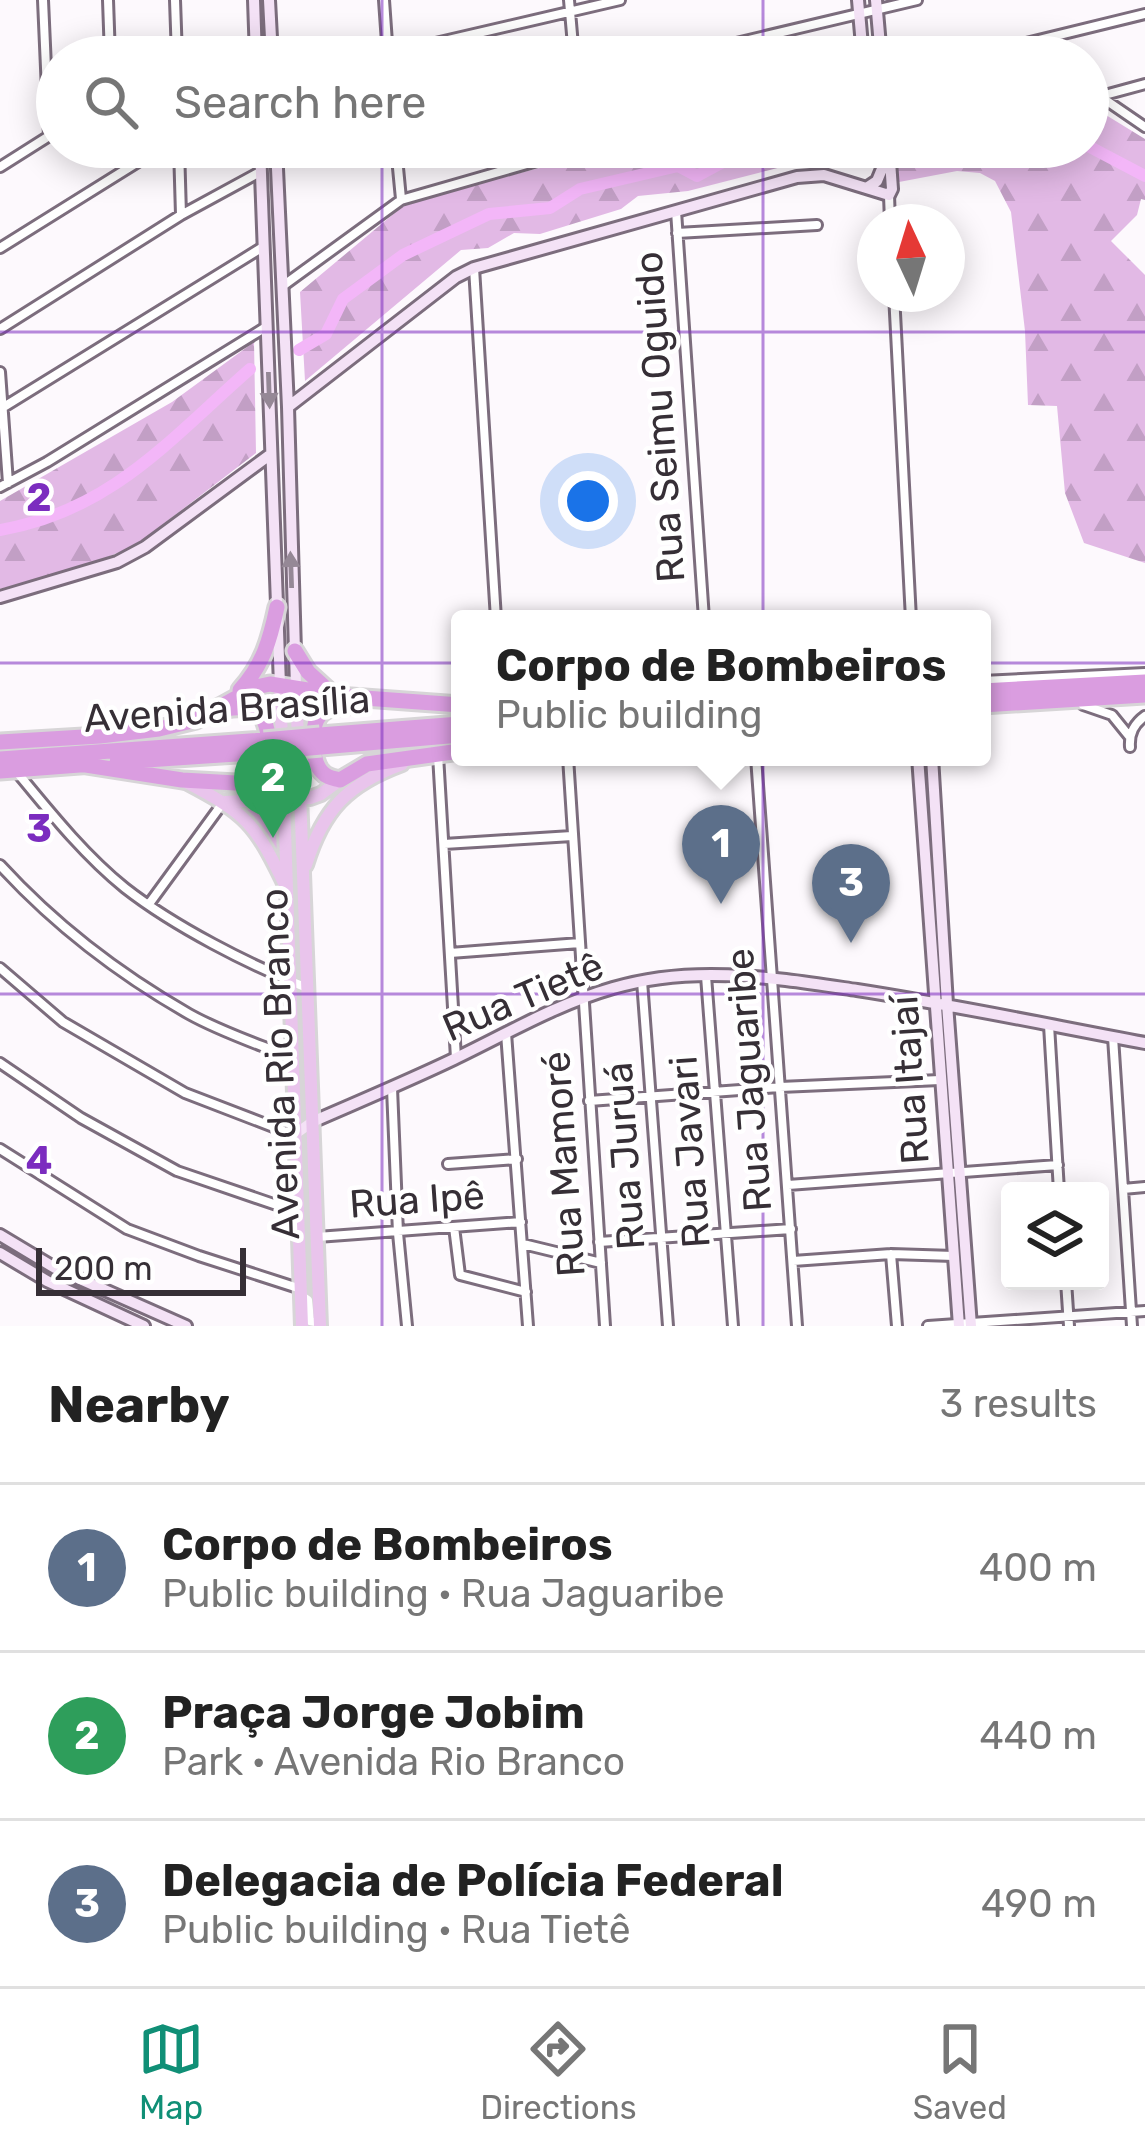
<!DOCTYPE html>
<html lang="en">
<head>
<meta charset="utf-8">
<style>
  :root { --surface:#fff; --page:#f2f2f2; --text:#222; --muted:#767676; --line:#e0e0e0; --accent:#108f76 }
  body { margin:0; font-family:Rubik,sans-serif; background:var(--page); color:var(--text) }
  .controls { position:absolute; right:36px; bottom:36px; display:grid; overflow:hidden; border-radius:12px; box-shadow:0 6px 30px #0003 }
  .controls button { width:108px; height:108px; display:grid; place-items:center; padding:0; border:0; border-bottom:3px solid var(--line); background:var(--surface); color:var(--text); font:60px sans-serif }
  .compass { position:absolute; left:857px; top:204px; width:108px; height:108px; border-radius:50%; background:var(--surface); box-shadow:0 6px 30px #0003; rotate:356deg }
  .scale { position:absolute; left:36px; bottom:30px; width:210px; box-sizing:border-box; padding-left:12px; border:6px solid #362f36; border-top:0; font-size:33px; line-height:42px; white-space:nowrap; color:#362f36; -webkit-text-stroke:9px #fff; paint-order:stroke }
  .you { position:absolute; left:588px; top:501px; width:42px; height:42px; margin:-30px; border:9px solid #fff; border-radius:50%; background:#1a73e8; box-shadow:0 0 0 18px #1a73e833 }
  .badge { display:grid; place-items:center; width:78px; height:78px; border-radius:50%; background:var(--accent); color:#fff; font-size:39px; font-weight:700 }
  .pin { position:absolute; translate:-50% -99px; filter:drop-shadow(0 3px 6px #0008) }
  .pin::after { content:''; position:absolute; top:63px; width:42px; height:36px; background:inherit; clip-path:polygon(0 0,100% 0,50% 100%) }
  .popup { position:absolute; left:451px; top:610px; width:540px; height:156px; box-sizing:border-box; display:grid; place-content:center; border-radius:12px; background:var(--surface); filter:drop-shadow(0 3px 9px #0005); font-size:39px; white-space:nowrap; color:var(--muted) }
  .popup b { font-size:45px; color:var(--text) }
  .popup::after { content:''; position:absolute; left:50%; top:100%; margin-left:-24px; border:24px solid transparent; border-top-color:var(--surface) }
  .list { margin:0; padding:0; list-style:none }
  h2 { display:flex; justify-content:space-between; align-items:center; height:156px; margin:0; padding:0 48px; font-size:51px }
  h2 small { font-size:39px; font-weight:400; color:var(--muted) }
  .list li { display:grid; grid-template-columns:78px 1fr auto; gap:36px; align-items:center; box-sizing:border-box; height:168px; padding:0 48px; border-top:3px solid var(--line) }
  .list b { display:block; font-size:45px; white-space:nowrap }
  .list p { margin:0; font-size:39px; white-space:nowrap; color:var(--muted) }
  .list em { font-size:39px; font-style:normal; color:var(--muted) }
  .icon { flex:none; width:66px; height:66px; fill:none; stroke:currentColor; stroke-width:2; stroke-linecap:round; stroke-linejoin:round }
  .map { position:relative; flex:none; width:1145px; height:1326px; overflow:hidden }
  .search { position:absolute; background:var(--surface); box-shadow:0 6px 30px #0003; left:36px; right:36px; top:36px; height:132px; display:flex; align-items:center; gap:30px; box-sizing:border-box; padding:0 42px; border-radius:66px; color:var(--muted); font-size:45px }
  .sheet { height:660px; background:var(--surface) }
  nav { display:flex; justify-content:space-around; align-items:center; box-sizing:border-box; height:168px; border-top:3px solid var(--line); background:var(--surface); font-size:33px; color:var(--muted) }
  nav a { display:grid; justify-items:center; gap:6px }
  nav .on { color:var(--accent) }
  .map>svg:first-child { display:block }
</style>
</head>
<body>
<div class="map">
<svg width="1145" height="1326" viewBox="0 0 1145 1326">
  <defs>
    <pattern id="forest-firs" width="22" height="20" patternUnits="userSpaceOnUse" patternTransform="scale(3)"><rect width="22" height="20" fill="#e2b9e5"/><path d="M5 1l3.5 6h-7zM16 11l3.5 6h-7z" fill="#c29fc5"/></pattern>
  </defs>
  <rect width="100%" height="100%" fill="#fdf9fd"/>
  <!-- forest -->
  <path fill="url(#forest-firs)" d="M1088,104L1145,139V200L1141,199L1137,215L1111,241L1145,275V563L1084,543L1065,493L1057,406L1028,405L1025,331L1011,212L995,181L980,173L957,171L899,182L894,147H1088Z
    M622,147H863L858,165L793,164L688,191L638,196L621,209L540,234L514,233L488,248L461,250L305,381L300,292L409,201Z
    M254,342L256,453L136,545L84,567L0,589V501L172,402Z"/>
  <!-- park -->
  <path fill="#e2b9e5" d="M236,802L278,805L282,865L264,833Z"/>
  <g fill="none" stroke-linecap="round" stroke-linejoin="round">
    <!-- river -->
    <path stroke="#f3b6f8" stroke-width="12" d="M1088,146L1145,176
      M299,350L326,334L343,299L403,255L489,214L550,208L580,189L678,166L697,176L751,147
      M0,530C111,511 170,439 250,369"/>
    <!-- street casing -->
    <g stroke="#7c6d7d" stroke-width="14">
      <path id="street" d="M43,0L49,136
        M108,0L110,57
        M175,0L177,57
        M384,0L388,57
        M569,0L574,57
        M1012,48L1032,57
        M388,54L620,0
        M677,57L917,0
        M969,57L1145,14
        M1088,88L1145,127
        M1101,96L1145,84
        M179,147L181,215
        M396,147L401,199
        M0,167L57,131
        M889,195L890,222
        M676,211L704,619
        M677,233L817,225
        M0,248L162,147
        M474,268L496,619
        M284,285L401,200L586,147
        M894,294L911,619
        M0,329L181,215L260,172
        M0,372L8,483
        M2,408L263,247
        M0,487L47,462L266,327
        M982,681L1145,673
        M1083,705L1112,715L1129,736
        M1130,747C1129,733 1134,724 1145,716
        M438,755L456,1058
        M568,757L605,1326
        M756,757L797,1326
        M16,771C49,811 84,855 125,888C175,927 248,964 307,988
        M444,844L572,836
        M0,865C54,924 119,974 189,1014C221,1032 258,1044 292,1058
        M149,904L222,804
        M450,953L580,943
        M0,968L63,1022L185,1093L294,1135
        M706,976L733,1326
        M642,981L668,1326
        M1049,1025L1059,1191
        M506,1033L528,1326
        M1113,1037L1132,1326
        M0,1063L81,1118L177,1171L297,1212
        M392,1088L398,1233L407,1326
        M589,1101L780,1087L940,1080
        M0,1149L127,1229L199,1256L301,1289
        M448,1164L517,1159
        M788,1185L1058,1165
        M1123,1189L1145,1187
        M454,1227L460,1275L526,1292
        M317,1237L521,1222
        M599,1242L791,1229
        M523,1244L601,1263
        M891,1254L897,1326
        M793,1261L891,1254L954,1256
        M1066,1281L1069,1326
        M302,1296L308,1300L310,1321L320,1323
        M928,1326L1145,1311"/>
    </g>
    <!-- secondary casing -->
    <g stroke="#7c6d7d" stroke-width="16">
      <path id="secondary" d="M254,0L256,57
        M269,0L272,57
        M858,0L863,57
        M876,0L881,57
        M260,147L280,685
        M276,147L288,407L296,687
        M889,147L892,189L889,195
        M868,187L877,181L884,164
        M288,407L456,277L474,268L797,177L824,175L889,195
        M0,597L117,562L145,547L271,454
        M918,757L959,1326
        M932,757L947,1004L971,1326
        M294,1135L312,1122C360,1101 408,1081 454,1059C506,1034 557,1004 613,988C694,964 775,978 857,990C954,1005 1049,1025 1145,1043
        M0,1235L55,1268L186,1326
        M0,1253L47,1281L144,1326"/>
    </g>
    <!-- primary casing -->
    <g stroke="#d7d5d7" stroke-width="18">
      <path id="primary" d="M280,685L302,1326
        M296,687L320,1326
        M186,782C247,814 255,823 285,885
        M225,802L310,798L321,794L340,780
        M306,865C323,809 348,784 402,764"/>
    </g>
    <!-- highway casing -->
    <g stroke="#d7d5d7" stroke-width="21">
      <path id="highway" d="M295,651L308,672L330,692
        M240,690C263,665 270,640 277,607
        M982,691L1145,682
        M358,705C346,706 329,705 320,715C310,726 311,761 322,772C327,778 333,778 340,780L367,764L460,751
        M982,705L1145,695
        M320,735L460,724
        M0,742L100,736L159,729L196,720L256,687L270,684L351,697L460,705
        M321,747L460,735
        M0,759L264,740
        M117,762L265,752
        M86,765L182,780L254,784C274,776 271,761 269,742C266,709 253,703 222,710
        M0,771L93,764"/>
    </g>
    <!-- street -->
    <use href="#street" stroke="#fff" stroke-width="8"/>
    <!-- secondary -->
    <use href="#secondary" stroke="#f4e2f6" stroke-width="10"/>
    <!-- primary -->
    <use href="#primary" stroke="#e9c4ec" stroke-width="12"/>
    <!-- highway -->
    <use href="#highway" stroke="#da9de0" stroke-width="15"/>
    <!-- highway-bridge casing -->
    <g stroke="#d7d5d7" stroke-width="21" stroke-linecap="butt">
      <path id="highway-bridge" d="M264,740L320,735
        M265,752L321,747"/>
    </g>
    <!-- highway-bridge -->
    <use href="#highway-bridge" stroke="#da9de0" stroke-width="15"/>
  </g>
  <!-- one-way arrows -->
  <defs><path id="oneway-solid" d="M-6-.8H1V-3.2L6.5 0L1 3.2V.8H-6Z" transform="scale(3)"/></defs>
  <g fill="#958896">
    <use href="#oneway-solid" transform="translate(269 390) rotate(88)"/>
    <use href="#oneway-solid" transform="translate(291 570) rotate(-92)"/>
  </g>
  <!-- grid -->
  <path fill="none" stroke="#7b2cbf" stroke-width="3" stroke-opacity="0.55" d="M382,0V57M763,0V57M382,147V1326M763,147V1326M0,332H1145M0,663H1145M0,994H1145"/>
  <g text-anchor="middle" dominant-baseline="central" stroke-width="9" stroke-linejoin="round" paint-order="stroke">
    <!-- street labels -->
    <g font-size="39" fill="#362f36" stroke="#fff">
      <text transform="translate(660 417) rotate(-94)">Rua Seimu Oguido</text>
      <text transform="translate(227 709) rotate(-4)">Avenida Brasília</text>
      <text transform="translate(523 997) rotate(-23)">Rua Tietê</text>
      <text transform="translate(280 1064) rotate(-92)">Avenida Rio Branco</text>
      <text transform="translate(749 1080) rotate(-94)">Rua Jaguaribe</text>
      <text transform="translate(910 1080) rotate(-94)">Rua Itajaí</text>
      <text transform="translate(690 1152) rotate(-94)">Rua Javari</text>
      <text transform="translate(625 1156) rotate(-94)">Rua Juruá</text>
      <text transform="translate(564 1164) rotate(-94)">Rua Mamoré</text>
      <text transform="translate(417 1200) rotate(-4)">Rua Ipê</text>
    </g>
  </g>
  <g font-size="39" text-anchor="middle" font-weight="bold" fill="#7b2cbf" stroke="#fff" stroke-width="9" stroke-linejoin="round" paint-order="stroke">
    <text x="39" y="511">2</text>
    <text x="39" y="842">3</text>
    <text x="39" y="1174">4</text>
  </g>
</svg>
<div class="controls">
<button><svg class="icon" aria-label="layers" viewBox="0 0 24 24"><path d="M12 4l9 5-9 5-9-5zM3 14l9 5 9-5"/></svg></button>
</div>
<svg class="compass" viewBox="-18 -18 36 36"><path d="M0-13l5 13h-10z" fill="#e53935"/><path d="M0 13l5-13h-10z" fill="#767676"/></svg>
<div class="scale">200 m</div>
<div class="you"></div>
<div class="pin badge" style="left:721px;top:904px;background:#5c6f8a">1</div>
<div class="popup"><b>Corpo de Bombeiros</b>Public building</div>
<div class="pin badge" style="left:273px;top:838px;background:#2e9e5b">2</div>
<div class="pin badge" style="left:851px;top:943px;background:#5c6f8a">3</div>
<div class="search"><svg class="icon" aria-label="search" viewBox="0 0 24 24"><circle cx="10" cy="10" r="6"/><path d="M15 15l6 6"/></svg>Search here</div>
</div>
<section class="sheet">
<h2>Nearby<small>3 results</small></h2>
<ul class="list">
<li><span class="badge" style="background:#5c6f8a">1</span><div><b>Corpo de Bombeiros</b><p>Public building · Rua Jaguaribe</p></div><em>400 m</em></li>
<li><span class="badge" style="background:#2e9e5b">2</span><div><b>Praça Jorge Jobim</b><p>Park · Avenida Rio Branco</p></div><em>440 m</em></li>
<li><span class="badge" style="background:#5c6f8a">3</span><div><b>Delegacia de Polícia Federal</b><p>Public building · Rua Tietê</p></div><em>490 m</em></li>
</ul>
</section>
<nav>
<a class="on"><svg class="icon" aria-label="map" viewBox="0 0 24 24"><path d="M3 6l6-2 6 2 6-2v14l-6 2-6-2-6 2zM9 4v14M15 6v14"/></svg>Map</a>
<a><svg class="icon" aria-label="directions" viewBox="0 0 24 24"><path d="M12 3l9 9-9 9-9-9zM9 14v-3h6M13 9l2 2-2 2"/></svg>Directions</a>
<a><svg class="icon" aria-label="saved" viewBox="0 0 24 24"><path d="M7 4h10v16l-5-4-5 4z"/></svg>Saved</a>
</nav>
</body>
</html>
